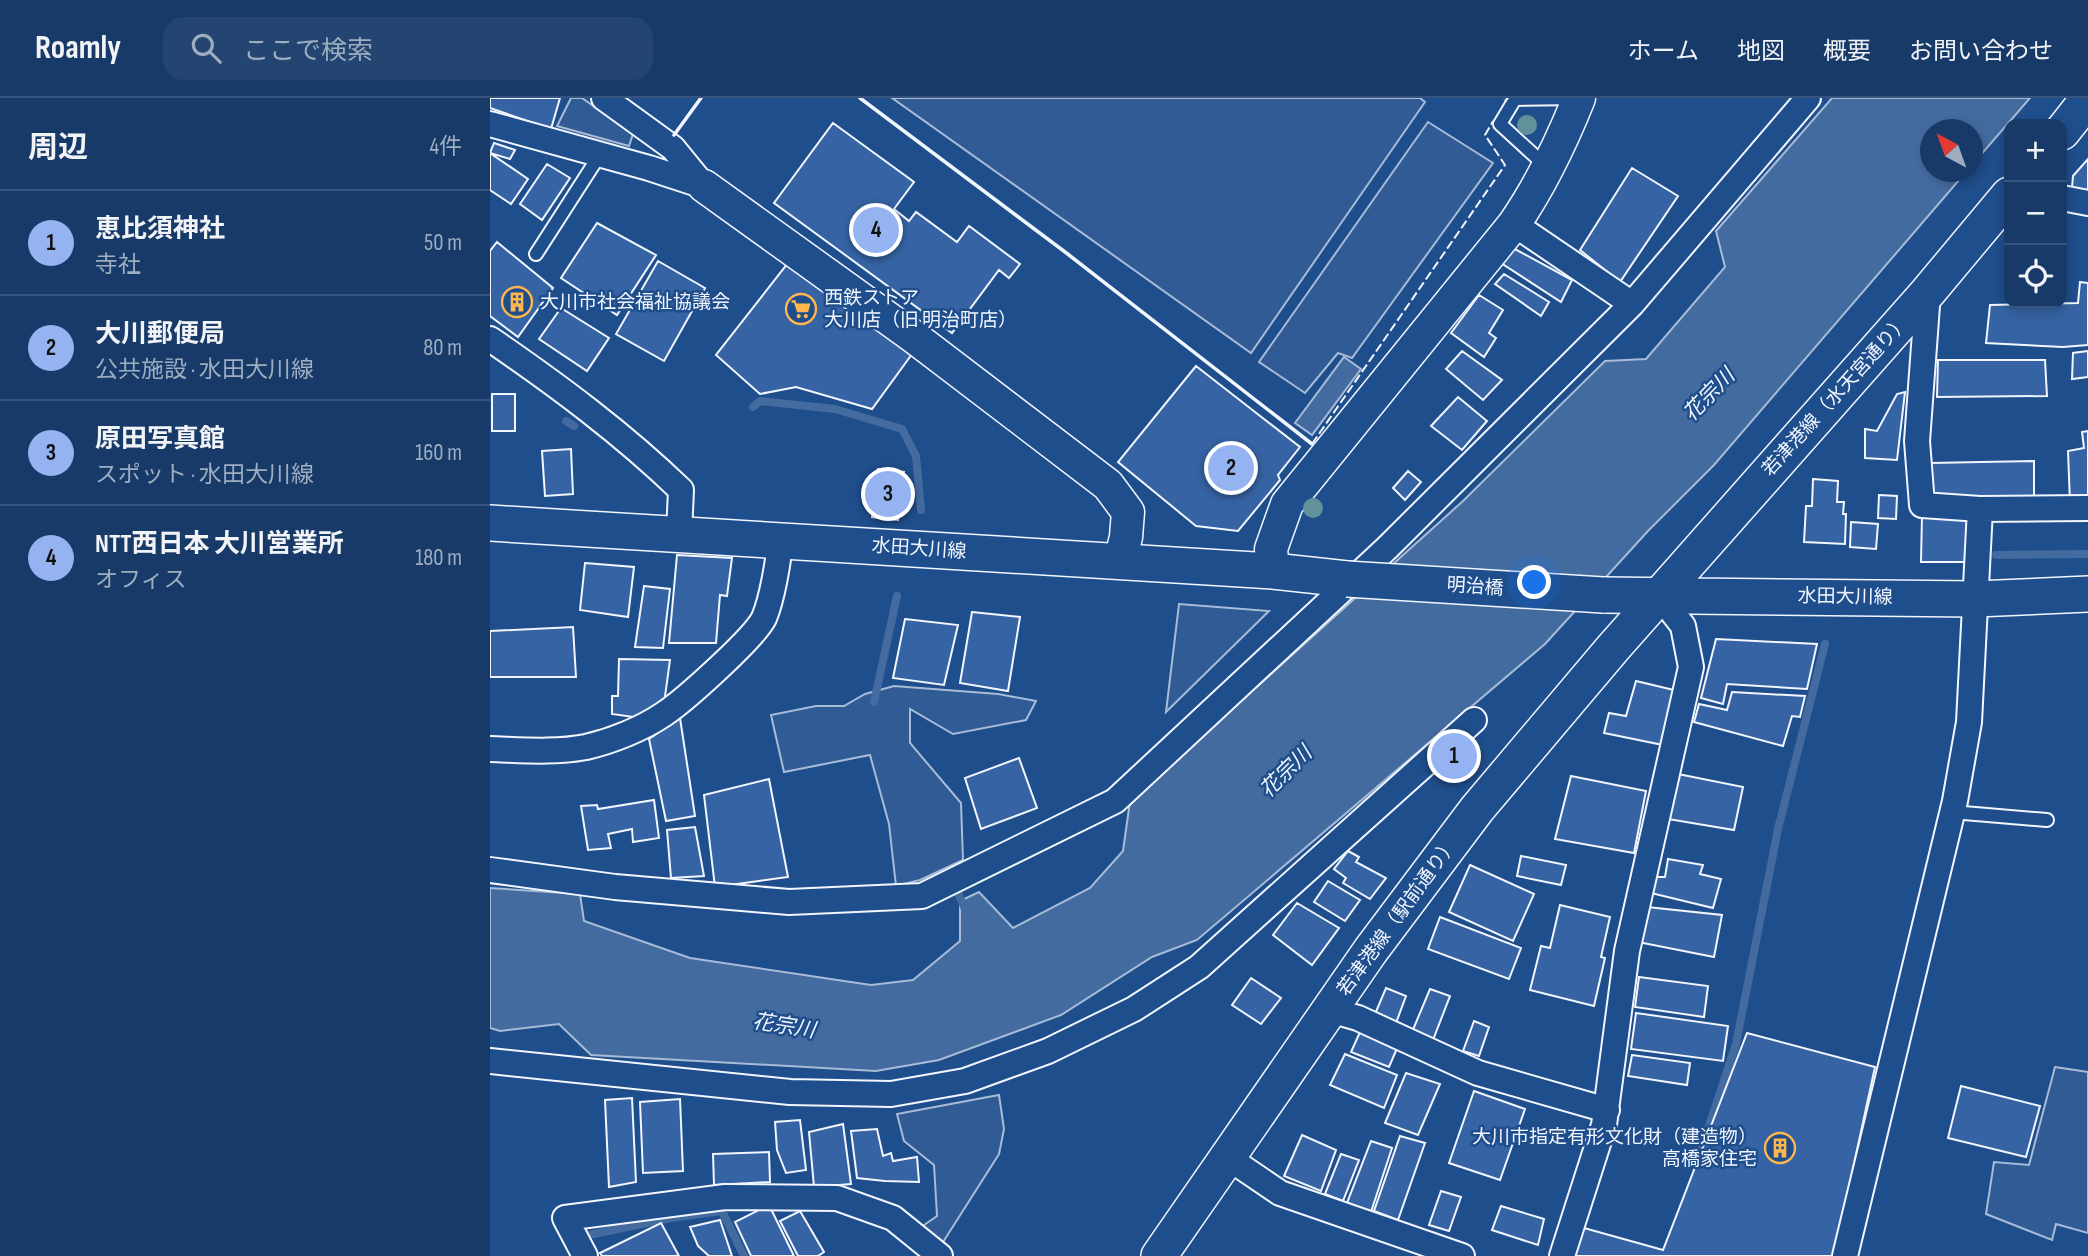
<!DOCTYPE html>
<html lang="ja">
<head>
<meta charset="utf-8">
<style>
  :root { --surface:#173a69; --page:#244571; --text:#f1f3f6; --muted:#9eadc0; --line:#36547d; --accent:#95b2f1 }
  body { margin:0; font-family:"Sofia Sans Condensed","Noto Sans JP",sans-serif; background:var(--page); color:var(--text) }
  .controls { position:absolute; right:21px; top:21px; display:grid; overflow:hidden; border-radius:14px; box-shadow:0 4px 10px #0003 }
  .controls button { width:63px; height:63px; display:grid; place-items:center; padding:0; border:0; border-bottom:2px solid var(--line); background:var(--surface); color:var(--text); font:35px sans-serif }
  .compass { position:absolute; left:1430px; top:21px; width:63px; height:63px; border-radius:50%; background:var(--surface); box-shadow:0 4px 10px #0003; rotate:319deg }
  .you { position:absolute; left:1045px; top:485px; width:24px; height:24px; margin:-18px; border:5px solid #fff; border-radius:50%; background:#1a73e8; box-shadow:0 0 0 10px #1a73e833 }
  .badge { display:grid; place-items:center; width:46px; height:46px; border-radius:50%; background:var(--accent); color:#111; font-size:23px; font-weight:700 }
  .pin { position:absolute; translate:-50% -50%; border:4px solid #fff; box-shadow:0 2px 7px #0006 }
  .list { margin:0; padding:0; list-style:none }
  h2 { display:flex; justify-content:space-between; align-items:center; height:91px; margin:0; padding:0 28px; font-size:30px }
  h2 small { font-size:23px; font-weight:400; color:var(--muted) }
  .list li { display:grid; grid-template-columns:46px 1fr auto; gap:21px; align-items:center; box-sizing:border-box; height:105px; padding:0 28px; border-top:2px solid var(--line) }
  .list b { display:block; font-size:26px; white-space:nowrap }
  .list p { margin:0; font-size:23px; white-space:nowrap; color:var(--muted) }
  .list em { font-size:23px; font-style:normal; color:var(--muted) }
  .icon { flex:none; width:38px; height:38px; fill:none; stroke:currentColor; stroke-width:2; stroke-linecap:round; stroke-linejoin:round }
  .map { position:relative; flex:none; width:1598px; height:1158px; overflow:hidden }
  header { display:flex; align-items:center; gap:42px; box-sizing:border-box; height:98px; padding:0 35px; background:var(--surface); border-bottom:2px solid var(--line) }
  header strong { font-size:33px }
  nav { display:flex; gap:38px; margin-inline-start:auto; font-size:24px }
  .search { width:490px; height:63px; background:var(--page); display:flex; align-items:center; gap:18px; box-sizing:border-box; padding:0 24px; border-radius:21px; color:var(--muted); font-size:26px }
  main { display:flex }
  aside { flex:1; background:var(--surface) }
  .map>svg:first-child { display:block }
</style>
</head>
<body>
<header>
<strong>Roamly</strong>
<div class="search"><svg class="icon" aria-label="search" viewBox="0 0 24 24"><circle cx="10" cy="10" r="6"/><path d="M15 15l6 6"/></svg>ここで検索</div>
<nav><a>ホーム</a><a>地図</a><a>概要</a><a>お問い合わせ</a></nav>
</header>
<main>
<aside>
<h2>周辺<small>4件</small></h2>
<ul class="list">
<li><span class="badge">1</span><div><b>恵比須神社</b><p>寺社</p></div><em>50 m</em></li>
<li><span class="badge">2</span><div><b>大川郵便局</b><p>公共施設 · 水田大川線</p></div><em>80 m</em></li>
<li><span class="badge">3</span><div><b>原田写真館</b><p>スポット · 水田大川線</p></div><em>160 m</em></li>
<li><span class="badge">4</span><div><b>NTT西日本 大川営業所</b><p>オフィス</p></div><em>180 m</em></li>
</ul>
</aside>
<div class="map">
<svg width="1598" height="1158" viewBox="0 0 1598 1158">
  <rect width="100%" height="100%" fill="#1f4e8c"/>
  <!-- green -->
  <path fill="#305b95" stroke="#a8bbd7" stroke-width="2" d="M81,0H92L143,36L139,48L67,28Z
    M402,0H930L935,4L761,255Z
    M938,24L1003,65L862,260L848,255L815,295L769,264Z
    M689,506L779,513L676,614Z
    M404,588L508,596L546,603L536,622L463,636L420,611V645L471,705L473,762L430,782L406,788L399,726L380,657L294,674L281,617L326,608H354L375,596Z
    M1565,969L1598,974V1135L1566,1126L1562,1142L1496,1116L1504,1064L1539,1067Z
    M509,997L514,1031L509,1056L448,1152L427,1132L447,1118L444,1067L414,1043L407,1016Z"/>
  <!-- water -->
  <path fill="#446ba0" stroke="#a8bbd7" stroke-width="2" d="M1342,0H1540L1483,66L1482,32H1440V74H1476L1224,367L1158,433L1055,546L707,842L662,859L571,917L449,962L386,973L101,957L69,926L10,933L0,930V790L90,796L94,823L200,860L381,887L423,882L470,843V803L489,794L523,830L600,790L633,753L640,703L973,403L1115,263L1156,261L1235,169L1226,133Z
    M854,259L871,271L822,337L805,325Z"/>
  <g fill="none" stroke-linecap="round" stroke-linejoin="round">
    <!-- stream -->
    <path stroke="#446ba0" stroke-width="8" d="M263,309L270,303L345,311L412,331L426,358L431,412
      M76,323L84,328
      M1506,457L1598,456
      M384,604L407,498
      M468,795L475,811
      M1208,1061L1246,946L1288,731L1335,546
      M99,1137L181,1120L232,1113L254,1158"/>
  </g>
  <!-- building -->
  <path fill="#3563a3" stroke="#f2f6ff" stroke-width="2" d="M0,0H70L61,31L0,10Z
    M343,25L424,84L404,111L419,123L426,114L467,144L479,128L530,166L519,180L509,172L462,235L284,105Z
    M4,45L25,52L20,61L0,55Z
    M0,55L38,81L21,106L0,92Z
    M1598,61V94L1582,90L1583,78Z
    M57,66L80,80L52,122L30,106Z
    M1142,70L1188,98L1130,184L1090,152Z
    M107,125L166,157L127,217L71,180Z
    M7,144L63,190L28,239L0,218V153Z
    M1023,150L1082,182L1071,204L1011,165Z
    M168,163L215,190L174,263L126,236Z
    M298,165L422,256L382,311L306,289L270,296L226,257Z
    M1014,176L1059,204L1051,218L1005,186Z
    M1590,184L1598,185V247L1573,249L1496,245L1500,207L1588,205Z
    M989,197L1013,212L999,235L1006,240L994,259L961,235Z
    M71,210L119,240L97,273L49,241Z
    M972,253L1012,282L993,302L956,271Z
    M1598,253V279L1582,281L1583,255Z
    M1448,262H1555L1557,298L1447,299Z
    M706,268L810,349L788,377L790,382L748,433L706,428L628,364Z
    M1415,294L1407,362L1375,360V331L1387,333L1407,296Z
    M2,296H25V333H2Z
    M968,299L997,323L972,352L941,328Z
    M1598,333V403L1580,404L1578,353L1594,350L1592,334Z
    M81,351L83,396L55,398L52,353Z
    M1544,363V403L1439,400L1440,365Z
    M388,371L414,374L408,422L382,419Z
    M918,373L931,384L915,402L903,390Z
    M1323,381L1348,383L1347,404H1354L1353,416H1356L1355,446L1314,444L1316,408H1322Z
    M1389,397L1407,398L1406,421L1388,420Z
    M1432,416H1476L1478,464H1431Z
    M1361,424L1388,426L1386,451L1360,449Z
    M187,457L242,460L237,498L230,497L226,545H179Z
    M95,465L144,469L138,519L90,512Z
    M154,488L180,491L173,550L145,549Z
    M482,514L530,519L518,593L470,585Z
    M415,521L468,527L454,587L403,580Z
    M83,529L86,579H0V533Z
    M1226,541L1327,546L1317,591L1237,586L1233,606L1211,600Z
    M129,561L180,562L174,606L150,620L122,616V598H128Z
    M1146,583L1188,593L1173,647L1114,635L1119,615L1136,618Z
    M1242,594L1315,598L1310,619L1302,618L1293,648L1204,624L1209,606L1237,612Z
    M190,620L205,718L176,723L159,641Z
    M529,660L547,710L491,731L475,680Z
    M1188,676L1253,689L1244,732L1178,721Z
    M1081,678L1156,693L1144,755L1065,741Z
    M279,681L298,779L225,789L214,697Z
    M164,702L169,740L143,744L142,731L118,736L121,750L98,752L91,708L107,707L108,711Z
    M205,729L214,778L181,780L177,732Z
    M858,753L869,759L866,764L896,780L880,801L853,785L856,780L844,771Z
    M1031,758L1076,767L1071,787L1027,778Z
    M1178,761L1213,767L1210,776L1231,781L1223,810L1161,795L1164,779H1175Z
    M980,767L1044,796L1023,843L959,814Z
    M838,783L870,802L855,823L824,804Z
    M807,805L849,830L822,867L783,837Z
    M1070,807L1120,819L1111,859L1115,860L1104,908L1040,892L1051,848L1060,850Z
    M1157,809L1232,817L1224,859L1148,844Z
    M950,819L1031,850L1019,881L938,851Z
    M1149,879L1218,888L1214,919L1145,909Z
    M761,880L791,900L771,926L742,907Z
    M896,890L916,898L906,925L885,916Z
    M940,891L960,898L943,942L922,934Z
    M1146,915L1238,928L1233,963L1141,951Z
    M984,923L999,929L989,958L973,953Z
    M870,934L908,948L899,969L861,954Z
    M1257,935L1385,969L1344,1158H1083L1094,1130L1173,1152Z
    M855,956L907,977L894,1010L840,987Z
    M1142,957L1200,965L1197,987L1138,978Z
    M916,975L950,986L928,1037L895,1025Z
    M1471,988L1550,1008L1536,1059L1458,1040Z
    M984,993L1035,1011L1010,1082L959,1065Z
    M142,1000L146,1084L119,1089L115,1002Z
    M190,1001L193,1073L153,1075L150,1004Z
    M310,1022L316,1072L296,1075L287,1052L285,1024Z
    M353,1026L361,1086L324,1089L319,1034Z
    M387,1031L393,1058L401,1055L403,1063L427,1059L429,1084L395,1083L367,1080L361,1033Z
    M812,1037L846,1052L831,1093L794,1078Z
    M910,1038L935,1045L908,1122L884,1113Z
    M881,1043L902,1050L881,1114L857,1105Z
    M279,1054L280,1084L224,1087L223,1056Z
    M851,1056L869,1062L853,1103L835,1096Z
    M951,1093L971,1099L959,1133L939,1127Z
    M279,1107L304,1158H261L245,1124Z
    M1011,1108L1054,1121L1048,1147L1002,1132Z
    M310,1113L334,1154L328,1158H308L290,1123Z
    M230,1122L242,1158H219L208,1148L200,1129Z
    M171,1125L189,1158H112L110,1155Z"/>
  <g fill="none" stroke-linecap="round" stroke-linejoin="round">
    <!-- service casing -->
    <g stroke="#f2f6ff" stroke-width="16">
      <path id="service" d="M1058,70L1010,26L1025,1L1087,0
        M46,156L109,58
        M1462,714L1557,722"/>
    </g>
    <!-- minor casing -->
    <g stroke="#f2f6ff" stroke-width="28">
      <path id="minor" d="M114,0L183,50L214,88
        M0,26L159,70L214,88
        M1572,100L1598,105
        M1024,126L1142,206
        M1438,194L1427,343L1432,407L1490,411L1598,410
        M0,241C67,287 132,335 191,392L189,435
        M0,651C31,652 65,655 96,649C122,643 152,631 174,616C195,602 264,540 274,520C282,501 289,462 290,441
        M0,772L125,789L299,804L432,798L625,703L897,450L1142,206L1318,0
        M840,912L868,920L988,975L1117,1012
        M0,963L300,994L401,996L475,983L558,953L644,911L709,869L984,622
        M737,1059L790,1095L972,1158
        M95,1158L75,1120L235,1099L347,1100L403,1120L450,1158
        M1072,1158L1114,1027L1137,853L1201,569L1193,528L1169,497
        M1355,1158L1465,703L1479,624L1490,411"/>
    </g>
    <!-- tertiary casing -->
    <g stroke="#f2f6ff" stroke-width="35">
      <path id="tertiary" d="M214,88L424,239L618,387L638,414L636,439L630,464
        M783,473L781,451L797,406L1024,126C1051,87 1071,45 1089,0"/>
    </g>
    <!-- secondary casing -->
    <g stroke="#f2f6ff" stroke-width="38">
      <path id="secondary" d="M1572,34L1598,1
        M0,425L783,473L857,481
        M1113,497L1486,501L1598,496
        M669,1158L881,852L987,711L1123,550L1438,194L1519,97"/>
    </g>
    <!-- service -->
    <use href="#service" stroke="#1f4e8c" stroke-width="12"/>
    <!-- minor -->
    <use href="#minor" stroke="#1f4e8c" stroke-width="24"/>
    <!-- tertiary -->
    <use href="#tertiary" stroke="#1f4e8c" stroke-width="32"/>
    <!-- secondary -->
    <use href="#secondary" stroke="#1f4e8c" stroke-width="35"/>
    <!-- secondary-bridge casing -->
    <g stroke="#f2f6ff" stroke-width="38" stroke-linecap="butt">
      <path id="secondary-bridge" d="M857,481L1113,497"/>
    </g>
    <!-- secondary-bridge -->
    <use href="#secondary-bridge" stroke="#1f4e8c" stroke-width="35"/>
    <!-- fence -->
    <path stroke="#f2f6ff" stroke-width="2" stroke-dasharray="9 3.5" stroke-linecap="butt" d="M1015,3L1018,0
      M822,346L1015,67L995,37L1003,23"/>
    <!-- wall -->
    <path stroke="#f2f6ff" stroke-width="3.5" d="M370,0L579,157L822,346
      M184,37L211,0"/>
  </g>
  <!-- trees -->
  <g fill="#61919a">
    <circle cx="1037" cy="27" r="10"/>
    <circle cx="823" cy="410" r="10"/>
  </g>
  <!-- icons -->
  <defs>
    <g id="building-ring" transform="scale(1.575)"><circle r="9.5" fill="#1f4e8c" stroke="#ffb74d" stroke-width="1.5"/><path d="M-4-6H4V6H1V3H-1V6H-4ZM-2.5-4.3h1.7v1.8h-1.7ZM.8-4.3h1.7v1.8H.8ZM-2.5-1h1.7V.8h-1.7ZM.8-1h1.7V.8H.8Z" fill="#ffb74d"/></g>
    <g id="supermarket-ring" transform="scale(1.575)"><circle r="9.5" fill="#1f4e8c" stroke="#ffb74d" stroke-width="1.5"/><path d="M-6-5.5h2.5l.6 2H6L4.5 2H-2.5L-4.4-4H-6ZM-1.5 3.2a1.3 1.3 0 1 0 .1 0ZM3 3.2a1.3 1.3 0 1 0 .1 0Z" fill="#ffb74d"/></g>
  </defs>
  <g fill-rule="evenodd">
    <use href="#building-ring" x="27" y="204"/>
    <use href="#supermarket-ring" x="311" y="211"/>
    <use href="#building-ring" x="1290" y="1050"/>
  </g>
  <g text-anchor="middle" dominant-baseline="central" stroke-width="5" stroke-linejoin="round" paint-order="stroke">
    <!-- poi labels -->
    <g font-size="19" fill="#f2f6ff" stroke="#1f4e8c" text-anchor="start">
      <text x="334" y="200">西鉄ストア<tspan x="334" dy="22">大川店（旧 明治町店）</tspan></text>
      <text x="50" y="204">大川市社会福祉協議会</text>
      <text x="1267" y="1039" text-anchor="end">大川市指定有形文化財（建造物）<tspan x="1267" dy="22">高橋家住宅</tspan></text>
    </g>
    <!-- street labels -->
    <g font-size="19" fill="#f2f6ff" stroke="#1f4e8c">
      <text transform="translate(1346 298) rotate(-48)">若津港線（水天宮通り）</text>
      <text transform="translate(429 451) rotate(4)">水田大川線</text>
      <text transform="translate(985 489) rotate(4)">明治橋</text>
      <text transform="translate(1355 499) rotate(1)">水田大川線</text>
      <text transform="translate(908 819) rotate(-54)">若津港線（駅前通り）</text>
    </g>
    <!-- water labels -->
    <g font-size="21" font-style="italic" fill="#f2f6ff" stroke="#1f4e8c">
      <text transform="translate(1219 297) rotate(-46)">花宗川</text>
      <text transform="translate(796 674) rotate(-45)">花宗川</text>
      <text transform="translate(294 928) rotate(9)">花宗川</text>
    </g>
  </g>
</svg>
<div class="controls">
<button>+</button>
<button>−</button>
<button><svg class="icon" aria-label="locate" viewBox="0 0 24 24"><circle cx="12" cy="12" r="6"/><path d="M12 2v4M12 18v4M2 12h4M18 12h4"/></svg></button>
</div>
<svg class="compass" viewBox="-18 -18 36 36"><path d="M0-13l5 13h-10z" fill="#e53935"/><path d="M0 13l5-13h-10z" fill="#9eadc0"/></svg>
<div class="you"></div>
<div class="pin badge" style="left:964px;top:658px">1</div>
<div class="pin badge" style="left:741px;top:370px">2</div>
<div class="pin badge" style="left:398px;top:396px">3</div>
<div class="pin badge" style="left:386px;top:132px">4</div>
</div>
</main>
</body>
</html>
